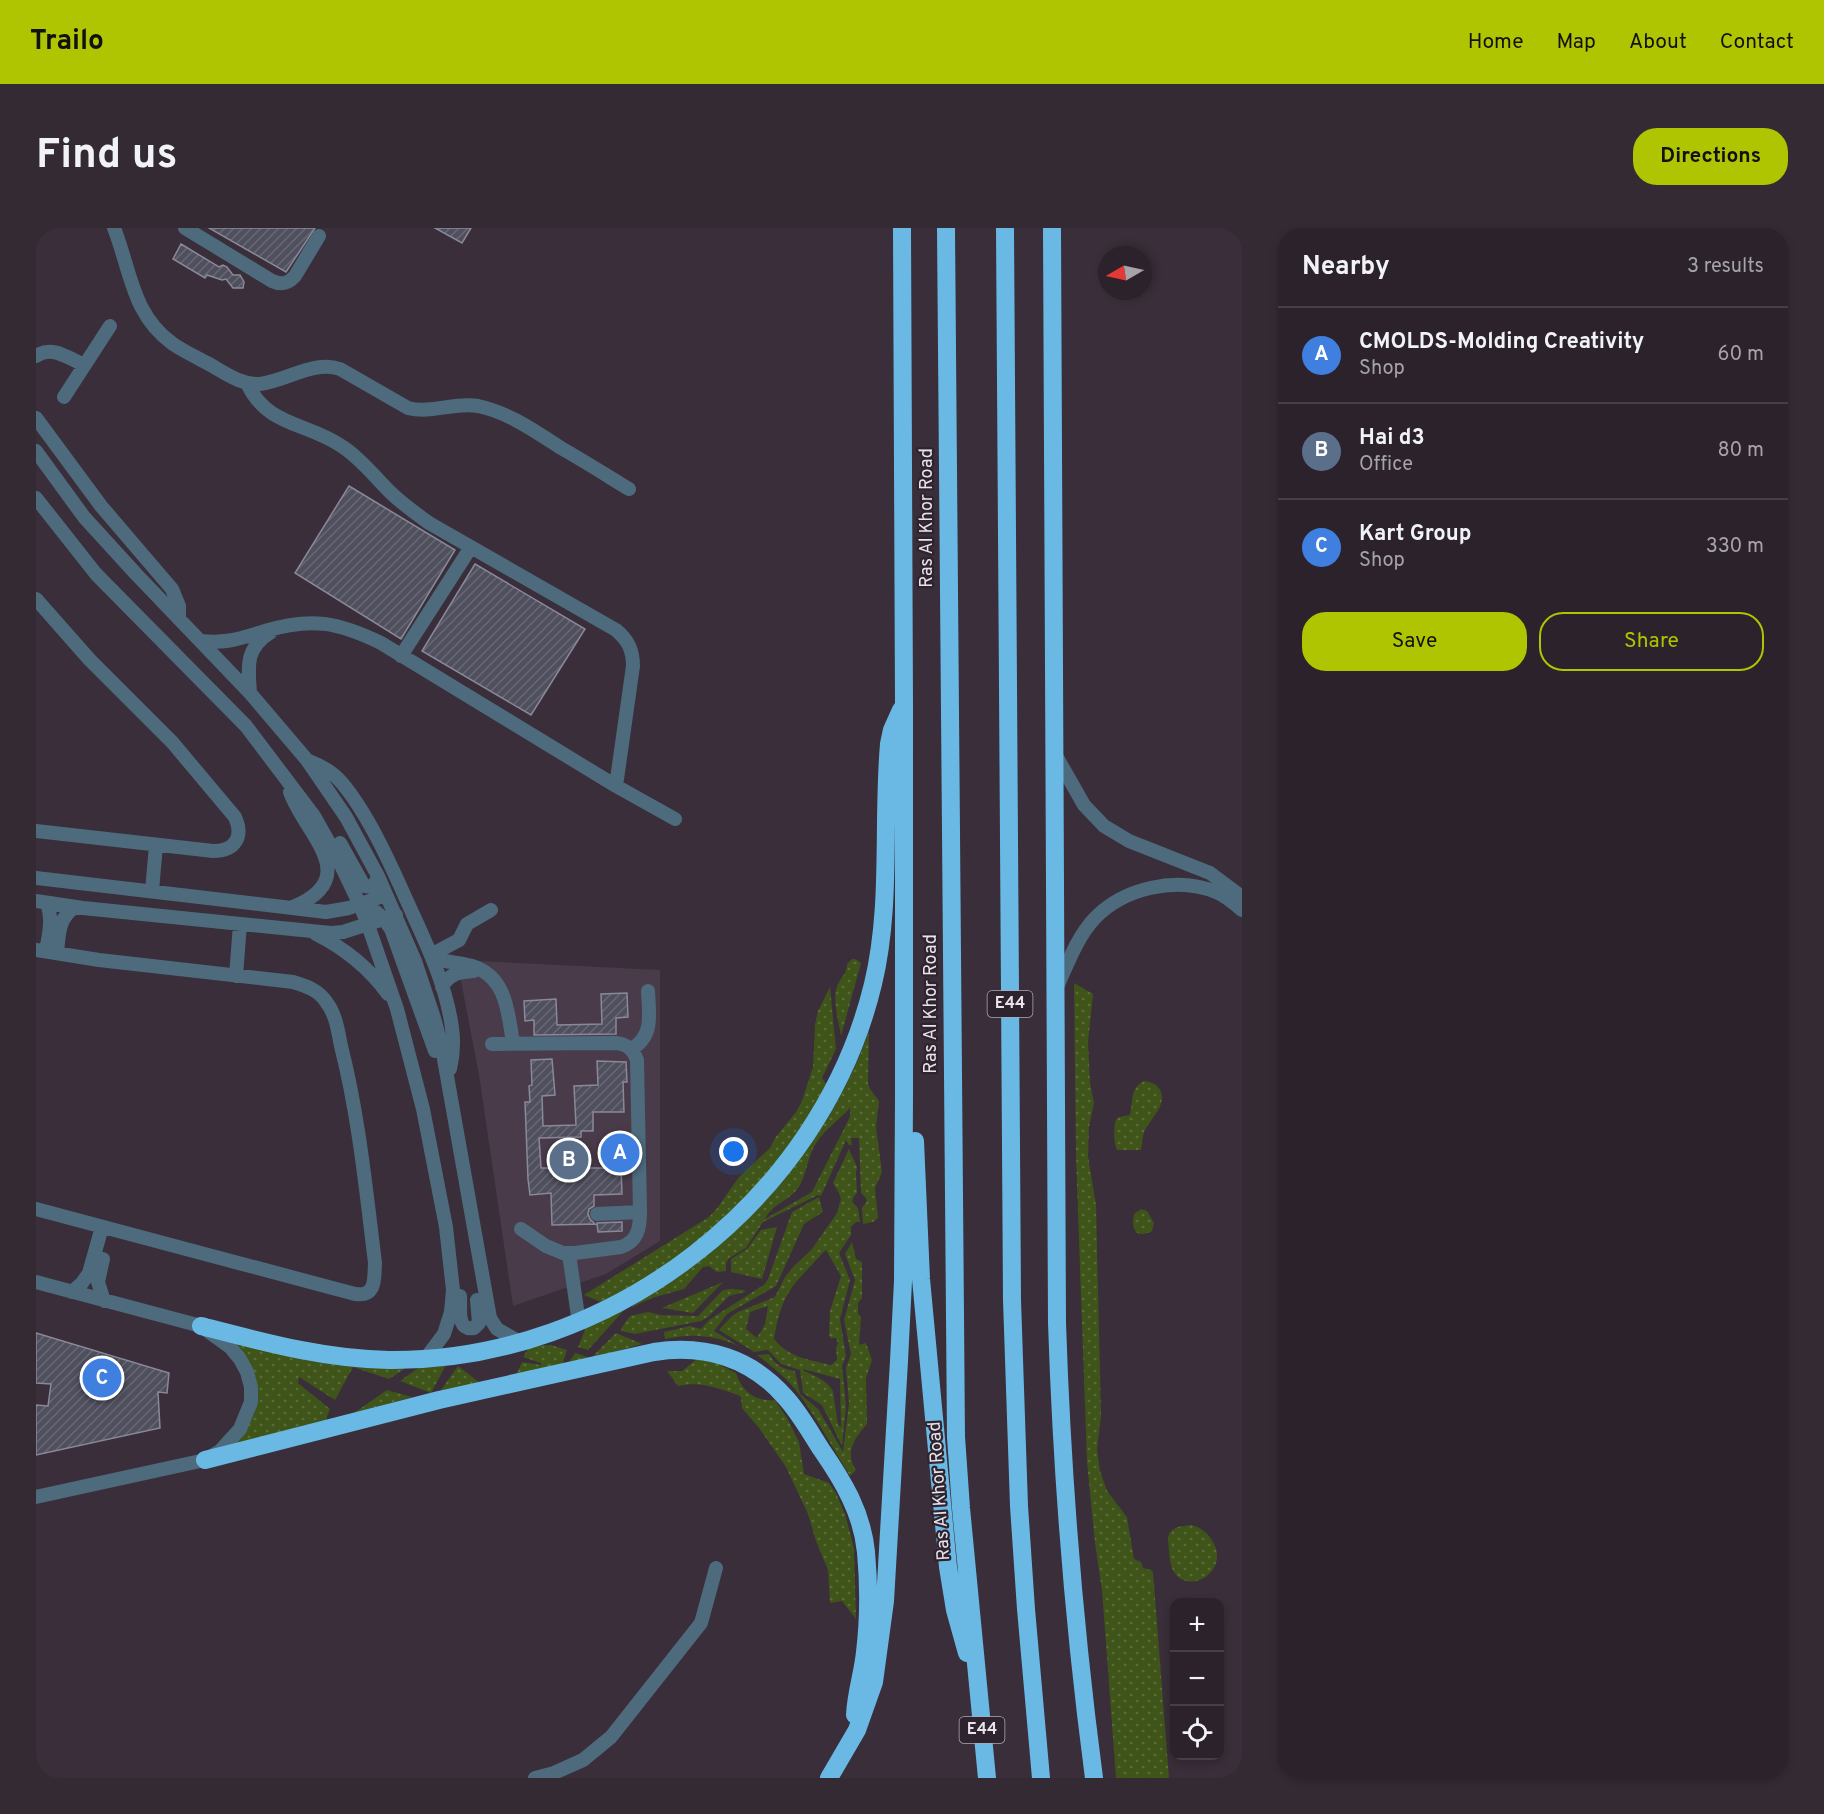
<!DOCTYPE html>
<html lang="en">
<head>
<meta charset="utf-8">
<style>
  :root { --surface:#2b222b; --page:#332a33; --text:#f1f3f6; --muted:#a6a4a9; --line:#473f47; --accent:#b0c501 }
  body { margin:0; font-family:Overpass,sans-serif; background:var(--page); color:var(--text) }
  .controls { position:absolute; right:18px; bottom:18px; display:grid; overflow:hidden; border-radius:12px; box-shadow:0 3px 9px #0003 }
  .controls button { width:54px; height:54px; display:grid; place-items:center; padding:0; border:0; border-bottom:2px solid var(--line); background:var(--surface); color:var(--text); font:30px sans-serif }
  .compass { position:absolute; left:1062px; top:18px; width:54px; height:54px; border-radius:50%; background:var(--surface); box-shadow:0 3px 9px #0003; rotate:261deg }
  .you { position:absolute; left:698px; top:924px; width:21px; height:21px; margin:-15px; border:4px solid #fff; border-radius:50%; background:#1a73e8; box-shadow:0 0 0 9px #1a73e833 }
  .badge { display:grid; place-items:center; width:39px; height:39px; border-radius:50%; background:var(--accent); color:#fff; font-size:20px; font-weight:700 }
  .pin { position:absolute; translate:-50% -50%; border:3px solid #fff; box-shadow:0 2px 6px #0006 }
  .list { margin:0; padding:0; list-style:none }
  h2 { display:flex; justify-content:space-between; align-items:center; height:78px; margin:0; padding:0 24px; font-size:26px }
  h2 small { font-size:20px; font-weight:400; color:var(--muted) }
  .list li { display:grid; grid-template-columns:39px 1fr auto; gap:18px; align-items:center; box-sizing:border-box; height:96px; padding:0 24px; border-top:2px solid var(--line) }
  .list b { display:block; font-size:22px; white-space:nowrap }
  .list p { margin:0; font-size:20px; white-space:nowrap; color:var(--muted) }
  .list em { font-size:20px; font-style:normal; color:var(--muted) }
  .actions { display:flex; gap:12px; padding:18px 24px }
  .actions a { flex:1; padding:14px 0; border:2px solid var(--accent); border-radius:24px; text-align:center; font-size:21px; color:var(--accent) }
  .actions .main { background:var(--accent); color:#111 }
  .icon { flex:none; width:33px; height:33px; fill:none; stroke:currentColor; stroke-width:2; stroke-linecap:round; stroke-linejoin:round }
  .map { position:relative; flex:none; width:1206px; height:1550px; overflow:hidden; border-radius:24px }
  header { display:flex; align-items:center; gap:36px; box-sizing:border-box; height:84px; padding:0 30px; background:var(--accent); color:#111 }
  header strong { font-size:28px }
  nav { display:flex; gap:33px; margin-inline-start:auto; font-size:21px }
  .intro { display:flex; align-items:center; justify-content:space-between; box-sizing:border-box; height:144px; padding:0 36px }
  h1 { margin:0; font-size:42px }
  .button { padding:15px 27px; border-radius:24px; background:var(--accent); color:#111; font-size:21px; font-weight:700 }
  main { display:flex; gap:36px; padding:0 36px }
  aside { flex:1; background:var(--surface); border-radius:24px; box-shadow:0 3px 9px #0003 }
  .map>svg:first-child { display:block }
</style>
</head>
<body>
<header>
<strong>Trailo</strong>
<nav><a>Home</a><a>Map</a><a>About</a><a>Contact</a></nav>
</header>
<div class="intro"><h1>Find us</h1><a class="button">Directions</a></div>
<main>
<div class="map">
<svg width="1206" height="1550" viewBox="0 0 1206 1550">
  <defs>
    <pattern id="grass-dots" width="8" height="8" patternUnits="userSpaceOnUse" patternTransform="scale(1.5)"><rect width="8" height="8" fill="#3f5419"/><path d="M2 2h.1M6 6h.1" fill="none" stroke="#5b6c3a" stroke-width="1.8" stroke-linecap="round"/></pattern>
    <pattern id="building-hatch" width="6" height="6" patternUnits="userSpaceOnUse" patternTransform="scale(1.5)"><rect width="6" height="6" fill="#4f4f5e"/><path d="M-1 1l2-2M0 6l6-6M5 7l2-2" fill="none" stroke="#686875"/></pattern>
  </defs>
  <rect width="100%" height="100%" fill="#392e39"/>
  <!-- commercial -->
  <path fill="#493b49" d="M421,732L624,742V1013L570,1046L477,1078L443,847Z"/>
  <!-- grass -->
  <path fill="url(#grass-dots)" fill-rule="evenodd" d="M816,731H819L825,735L805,808C803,794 797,776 800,762C802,751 811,747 811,736Z
    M1038,755L1057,766L1052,814L1054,855L1058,875L1053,899L1052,928L1060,977L1065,1188L1061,1221L1064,1243L1071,1263L1091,1289L1098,1331L1105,1334L1107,1340L1115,1342L1117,1344L1133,1550H1080L1066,1362L1059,1315L1051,1234L1040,928Z
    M794,759L800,821L786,850L791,857C748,934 688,1000 614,1048C599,1058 581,1065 565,1074L548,1067L673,989L682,979L703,949L734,920L739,910L760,884L766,873L777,839L779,796L782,783Z
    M833,803L832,855L834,861L843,873L840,899L846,944L839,960L842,990L837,994L827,996L826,980L831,973L830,970L825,965L823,910H815L816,917H813L810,912L785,968L782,967L727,994L710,1020L693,1030L690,1035V1043L681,1044L673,1038L667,1039L648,1061L616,1070L594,1080C623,1058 655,1040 683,1017C749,962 805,884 833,803ZM814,880V889L776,964L729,991C737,975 752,974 762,960C771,947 771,930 779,917C788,902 803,892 814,880Z
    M1108,853C1115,854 1121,856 1124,862C1132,877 1114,891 1108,904C1106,910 1106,917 1105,922H1081C1078,917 1077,898 1080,892C1082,888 1089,888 1094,887C1097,874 1094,860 1108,853Z
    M813,921L821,939L820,945L821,965L818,968L816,974L822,980L824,994H820L815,999V1007L803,1025L814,1052L804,1091L810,1128L806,1138L810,1178L806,1218L786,1177L767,1165L764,1142L745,1136L732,1122L718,1124L683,1102L696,1088L702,1084L739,1069L749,1049L757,1039L776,1021L801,985L805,971L803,965L797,955ZM790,1022L805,1048L794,1083L793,1108L795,1110H800L802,1115L800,1120L801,1132L795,1137C773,1132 752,1129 738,1111C743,1081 749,1064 770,1043C777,1036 783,1028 790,1022ZM732,1078L729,1096L721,1110L710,1101L714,1084ZM767,1141L804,1151L805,1199L802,1197L797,1163C791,1152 779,1148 768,1143Z
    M783,969L787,984L768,996L740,1058L691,1086L678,1103L703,1118C678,1107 656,1105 629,1111L628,1104L654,1098L665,1101L673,1092L729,1056L732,1051L756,984Z
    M1105,981L1111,983L1118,995L1116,1003C1099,1012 1095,1000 1098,986Z
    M741,999L726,1051L695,1044V1031L711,1021L725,1002Z
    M816,1014L820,1031L826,1034V1070L822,1075V1085L825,1090L823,1117L830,1115L836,1132L830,1150L831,1196C819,1210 808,1224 820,1242L814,1248C796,1219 780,1188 759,1161C748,1148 735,1137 721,1127L733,1126C739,1137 747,1141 759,1143L764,1166L782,1181L807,1224L813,1175L810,1140L815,1126L808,1092L819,1052L809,1026Z
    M687,1054L657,1085L626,1080Z
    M695,1061L708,1062L709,1064L693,1068L672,1089L665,1093L599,1106L585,1103L586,1099L594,1088L612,1084L625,1087L662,1088L685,1064L688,1062Z
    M591,1079L552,1122L542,1119L551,1097Z
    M580,1105L606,1116L531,1137L480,1147L486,1134L505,1137V1135L487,1129L494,1118L515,1117L531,1122L527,1134L531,1137L539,1125L555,1130Z
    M196,1113L376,1136L353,1151L317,1139L299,1172L263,1149L262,1155L294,1181L289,1194L198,1218L216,1184Z
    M661,1131L680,1135L700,1145C706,1164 720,1174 739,1172L751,1190L763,1214L768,1246L793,1255L800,1265L809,1286L818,1320L820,1391L806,1373L794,1375L792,1342L780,1313L772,1286L750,1239L723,1200L706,1180L705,1169L702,1167C681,1160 664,1153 642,1158L631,1143H646Z
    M411,1135L395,1165L364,1153L385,1138Z
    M422,1138L444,1155L405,1162Z
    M351,1162L376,1169L318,1185Z
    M1155,1297C1165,1299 1172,1305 1177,1314C1194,1343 1153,1368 1138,1344C1133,1336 1133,1321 1132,1311C1133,1299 1144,1298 1155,1297Z"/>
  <!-- building -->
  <path fill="url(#building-hatch)" stroke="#89899a" stroke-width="1.5" d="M173,0H279L250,44Z
    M399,0H435L426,15Z
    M145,16L183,39L187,37L191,39L197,47H204L208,54L207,60H197L190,51L186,52L171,47L169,50L137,31Z
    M313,258L419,322L365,411L259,345Z
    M439,336L549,401L495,487L386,423Z
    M591,765L592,789L580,790V806L498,807V792L489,793L488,773L520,771L521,797L566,796L565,766Z
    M516,831L519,867L506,868L507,898L540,897L538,858L562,857L561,833L590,834L591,854H587L588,884H557V903H545V909L503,910L505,940H585L586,966L558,967V978L553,981L552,986L554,991L559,996L516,997L515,965L494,967L492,951L489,874H494L493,858L496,857L495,832Z
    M586,994V1003L562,1004L561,995Z
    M0,1105L133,1145L131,1165L122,1164L124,1200L0,1227V1177L12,1178L15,1156L0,1155Z"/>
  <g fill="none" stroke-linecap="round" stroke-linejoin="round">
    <!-- minor -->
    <path stroke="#4d6b7d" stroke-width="14" d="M78,0C95,43 96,87 137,116C149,124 162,130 173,136C189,145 205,157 224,156C250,153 278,132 304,141L372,180C396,186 418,174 442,178C472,184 500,204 525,220C548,233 570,247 593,261
      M149,0L236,53C245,57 252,56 259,48L283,8
      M0,128C16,117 32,130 48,137
      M211,155C231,199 271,194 307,219C325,231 338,248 353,263C365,275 379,285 393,295L580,402C592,412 597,422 597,438L580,558
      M28,169L74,98
      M0,190L65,278L136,361L143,378V391
      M0,223L48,289L100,346L214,465L271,532L310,589L342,648L379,733L398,790L406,820L454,1090L461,1101L484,1114
      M0,270L60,346L210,498L278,588L301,629L324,677L332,697L361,781L387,881L410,999L417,1062L415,1084L408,1106L390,1130
      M0,371L53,431L136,514L199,589C208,609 199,623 177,623L0,603
      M165,413C191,416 205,410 229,403C275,389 302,394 345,415L580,558L639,591
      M365,428L435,319
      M214,465C212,438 209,420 235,404
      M1019,526L1048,577L1068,598L1093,613L1174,645L1206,669
      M273,533C286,538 297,544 306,555C332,586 354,635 370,671C389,713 410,755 416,800C418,814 417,828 414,841
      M254,564C270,608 328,649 257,679
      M304,615L328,658C336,660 340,656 342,648
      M0,650L290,684L313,680L350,667
      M116,663L120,617
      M0,673L47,680L295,705L307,704L360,687
      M324,677C339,680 346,688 355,701L399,823
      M280,706C308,720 333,740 352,766
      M0,722L63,732L257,754C270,758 283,762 291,775C300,787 302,803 305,818C323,889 330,962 339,1035C338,1050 341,1069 319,1066L0,981
      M10,723C13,706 17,691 11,675
      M21,725C23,707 22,690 39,679
      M395,727C408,736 421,733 436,738C471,749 472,785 477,815
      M395,727L423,712L431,696L455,682
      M200,748L204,696
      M406,759C413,745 424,744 438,743
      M1021,759C1032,735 1041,709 1059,690C1088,660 1140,648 1180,664C1190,668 1198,675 1206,682
      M456,816L580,815C591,816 597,821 601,832L604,984C604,1000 602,1013 585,1019L539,1025H527L510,1018L485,1001
      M595,821C618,809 613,786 612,763
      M561,986L604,984
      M533,1026L543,1095
      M67,1031L62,1054L68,1073
      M0,1054L165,1098L194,1119L204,1131L211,1144L215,1159V1174L204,1201L184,1223L169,1232L0,1269
      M36,1064L46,1055L53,1045L66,999
      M424,1068C425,1081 420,1103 438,1100L443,1095L441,1072
      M499,1550L518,1545L547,1532L575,1509L665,1395L680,1340"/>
    <!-- highway -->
    <path stroke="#6ab9e5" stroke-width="18" d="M910,0L920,1209L925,1280L951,1550
      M969,0L976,1072L983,1278L990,1381L1005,1550
      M1016,0L1021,1095C1026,1248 1038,1399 1058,1550
      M879,913L885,1051L912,1339L919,1382L931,1425
      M165,1098C227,1114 288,1131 353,1132C575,1134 785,972 837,756C856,677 846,596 853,516L856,502L865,482
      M169,1232L403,1172L618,1124C669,1116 715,1130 749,1169C763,1184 774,1204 785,1221C807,1253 826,1284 830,1324C833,1357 833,1391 829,1424C827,1445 820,1465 819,1487
      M793,1550L821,1502L838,1454L849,1373L863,1133L867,1053L868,869V475L866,0"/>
  </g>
  <g text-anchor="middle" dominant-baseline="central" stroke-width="4.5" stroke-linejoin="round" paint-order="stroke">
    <!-- shield labels -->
    <g fill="#2e242f" stroke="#b1a9b1" stroke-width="1.5">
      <rect x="951.5" y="763" width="45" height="26" rx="4.5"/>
      <rect x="923.5" y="1489" width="45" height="26" rx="4.5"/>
    </g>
    <g font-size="16" font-weight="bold" fill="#e9e2e9">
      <text x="974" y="776">E44</text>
      <text x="946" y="1502">E44</text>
    </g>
    <!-- street labels -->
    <g font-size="18" fill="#e9e2e9" stroke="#2e242f">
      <text transform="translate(891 290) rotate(-90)">Ras Al Khor Road</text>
      <text transform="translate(895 776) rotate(-90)">Ras Al Khor Road</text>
      <text transform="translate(904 1263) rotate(-94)">Ras Al Khor Road</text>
    </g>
  </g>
</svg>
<div class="controls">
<button>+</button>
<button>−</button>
<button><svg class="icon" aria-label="locate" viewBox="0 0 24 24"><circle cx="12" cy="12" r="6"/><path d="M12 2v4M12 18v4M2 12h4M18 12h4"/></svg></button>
</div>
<svg class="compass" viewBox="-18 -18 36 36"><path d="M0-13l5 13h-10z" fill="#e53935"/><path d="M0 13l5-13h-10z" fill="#a6a4a9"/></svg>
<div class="you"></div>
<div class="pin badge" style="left:584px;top:925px;background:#3f7fe0">A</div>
<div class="pin badge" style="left:533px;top:932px;background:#5c6f8a">B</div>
<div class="pin badge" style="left:66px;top:1150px;background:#3f7fe0">C</div>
</div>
<aside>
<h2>Nearby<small>3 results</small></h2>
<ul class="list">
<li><span class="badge" style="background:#3f7fe0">A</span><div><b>CMOLDS-Molding Creativity</b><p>Shop</p></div><em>60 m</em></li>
<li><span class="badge" style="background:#5c6f8a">B</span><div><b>Hai d3</b><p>Office</p></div><em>80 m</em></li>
<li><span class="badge" style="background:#3f7fe0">C</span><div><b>Kart Group</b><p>Shop</p></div><em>330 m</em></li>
</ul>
<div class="actions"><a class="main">Save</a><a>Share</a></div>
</aside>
</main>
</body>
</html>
